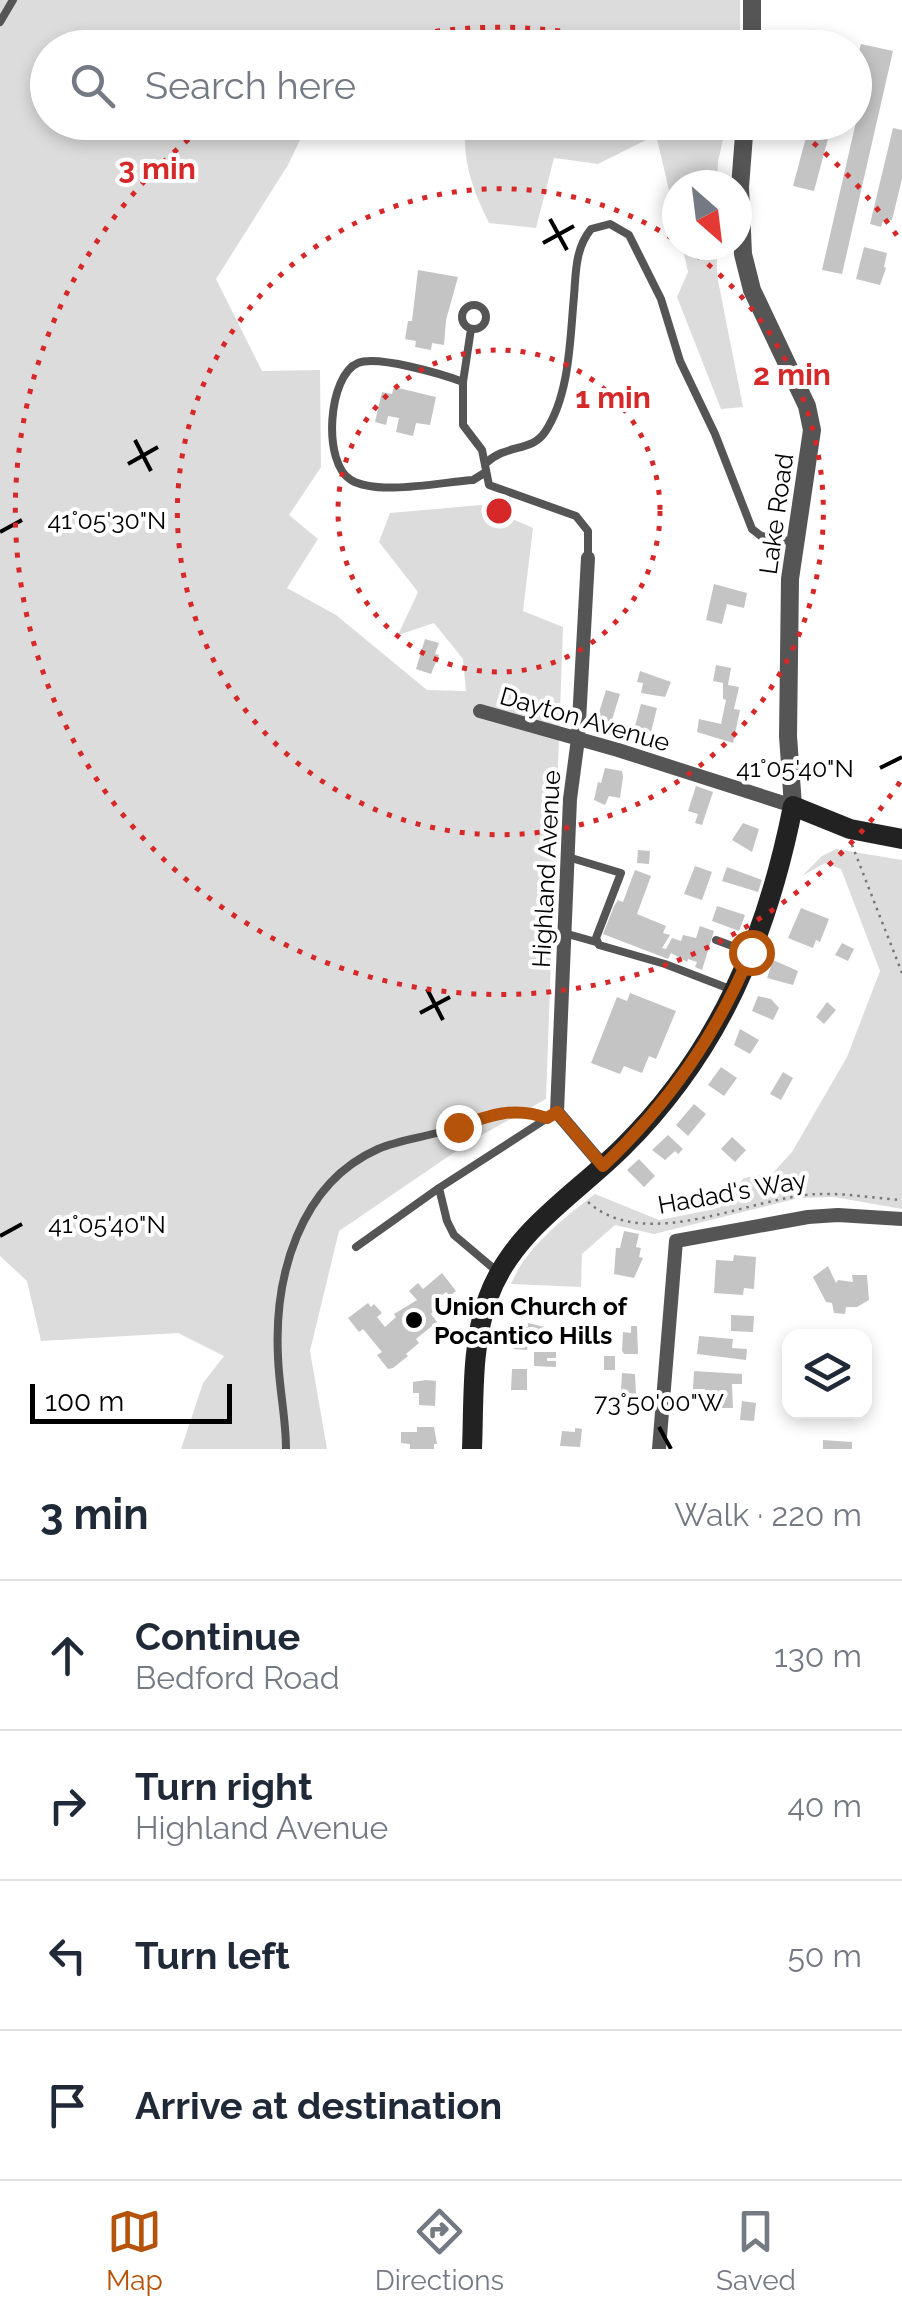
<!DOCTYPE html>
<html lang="en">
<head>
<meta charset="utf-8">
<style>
  :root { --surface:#fff; --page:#f6f6f7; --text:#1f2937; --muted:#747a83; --line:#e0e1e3; --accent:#b45309 }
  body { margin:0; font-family:Raleway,sans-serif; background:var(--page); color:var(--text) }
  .controls { position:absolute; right:30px; bottom:30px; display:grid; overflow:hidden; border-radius:20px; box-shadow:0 5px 15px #0003 }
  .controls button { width:90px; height:90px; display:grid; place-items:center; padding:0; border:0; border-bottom:2px solid var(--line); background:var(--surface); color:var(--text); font:50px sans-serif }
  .compass { position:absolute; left:662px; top:170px; width:90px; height:90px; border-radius:50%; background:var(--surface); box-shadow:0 5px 15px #0003; rotate:152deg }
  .scale { position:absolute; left:30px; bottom:25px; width:202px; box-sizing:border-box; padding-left:10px; border:5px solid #000; border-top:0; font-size:28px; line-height:35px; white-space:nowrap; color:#000; -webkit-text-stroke:8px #fff; paint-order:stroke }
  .stop { position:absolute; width:30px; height:30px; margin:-22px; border:8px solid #b45309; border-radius:50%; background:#fff }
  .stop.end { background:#b45309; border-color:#fff; box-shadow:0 2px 10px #0008 }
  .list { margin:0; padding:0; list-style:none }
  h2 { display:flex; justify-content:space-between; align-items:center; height:130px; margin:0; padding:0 40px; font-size:42px }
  h2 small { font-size:32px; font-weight:400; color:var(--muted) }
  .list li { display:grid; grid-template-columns:65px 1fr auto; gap:30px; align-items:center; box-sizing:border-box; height:150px; padding:0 40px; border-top:2px solid var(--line) }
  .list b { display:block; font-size:38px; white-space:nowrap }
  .list p { margin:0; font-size:32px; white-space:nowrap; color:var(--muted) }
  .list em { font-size:32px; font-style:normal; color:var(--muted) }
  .icon { flex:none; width:55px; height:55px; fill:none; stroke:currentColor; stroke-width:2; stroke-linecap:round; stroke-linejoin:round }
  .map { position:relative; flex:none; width:902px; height:1449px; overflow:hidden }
  .search { position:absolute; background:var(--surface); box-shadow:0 5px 15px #0003; left:30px; right:30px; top:30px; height:110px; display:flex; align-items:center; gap:25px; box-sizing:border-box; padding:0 35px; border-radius:55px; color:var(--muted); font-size:38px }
  .sheet { height:730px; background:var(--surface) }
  nav { display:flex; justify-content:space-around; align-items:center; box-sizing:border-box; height:140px; border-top:2px solid var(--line); background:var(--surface); font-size:28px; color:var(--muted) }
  nav a { display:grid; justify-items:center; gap:5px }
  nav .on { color:var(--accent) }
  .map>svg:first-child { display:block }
</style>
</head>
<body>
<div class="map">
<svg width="902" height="1449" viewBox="0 0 902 1449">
  <rect width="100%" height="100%" fill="#fff"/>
  <!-- green -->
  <path fill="#dcdcdc" d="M0,0H740V47L48,48V122L308,123L288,165L216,279L262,371L320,370L321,467L289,515L318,539L287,588L336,615L427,690L466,691L463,659L434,623L398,635L418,592L379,542L390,513L481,505L533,528L523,611L563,627L546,1099L471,1141L339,1231L310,1351L327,1449H181L203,1383L224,1356L178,1333L41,1341L27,1281L0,1256Z
    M466,123V122L727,123L718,161L717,185H677V224L656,135L598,164L554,158L536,228L489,223C473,191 461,159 466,123Z
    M682,245H717V275L743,407L721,409L677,297L688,272Z
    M836,849L902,860V1209L834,1197L799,1198L654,1234L615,1225L582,1254L581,1287L511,1284C527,1246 564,1218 595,1194L659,1220L715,1209L744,1178L773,1173L792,1152L847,1057L880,971L841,869L825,863L802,876L822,856Z"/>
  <!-- building -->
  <path fill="#c4c4c4" d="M861,44L893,51L842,274L822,270L856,122L854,71Z
    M809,126L830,131L814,191L793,186Z
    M893,128L902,130V179L892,220L883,221L881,227L870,224Z
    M864,247L887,253L884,267L886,268L880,285L856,279Z
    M418,270L458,277L446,320L444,345L432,343L431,350L415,347L416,341L405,339L408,321H412Z
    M394,387L436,397L430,425L416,423L413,436L396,432L399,418L388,416L386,425L375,422L382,392L392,394Z
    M714,584L747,593L744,608L727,604L722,624L706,620Z
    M425,639L439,643L435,654L439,655L431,674L416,669Z
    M716,665L731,668L728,685L739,687L734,709L740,710L733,743L697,732L699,719L721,724L726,700L723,699V683L713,681Z
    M640,671L671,682L665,697L641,693L643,683L637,682Z
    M606,690L620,694L611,723L597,719Z
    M641,704L657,708L650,736L633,733Z
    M605,768L622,771L623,777L620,798L609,796L605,805L594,800L598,782L601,783Z
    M696,786L713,792L702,825L695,823L698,814L688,811Z
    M743,823L759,829L752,852L732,840Z
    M638,850L650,851L649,864L637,863Z
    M695,866L712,872L702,900L684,894Z
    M727,867L762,880L758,892L722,881Z
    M635,870L651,876L637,914L666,926L663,933L670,935L662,948L666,949L672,938L681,941L683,935L696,938L700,926L714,931L702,970L695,967L697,962L688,959L687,962L671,953L668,959L603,934L614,906L618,900L623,902Z
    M717,906L745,915L739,931L712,921Z
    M801,908L829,919L820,942L816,940L813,948L788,938Z
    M842,943L854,949L848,961L835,955Z
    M773,960L798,971L793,985L767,978Z
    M630,993L676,1011L656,1059L649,1056L642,1073L624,1066L620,1074L591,1063L617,997L627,1001Z
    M758,996L771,999L779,1008L773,1020L752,1011Z
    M827,1002L836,1010L824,1024L816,1017Z
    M740,1029L759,1040L750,1054L734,1045Z
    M721,1067L737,1078L724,1096L708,1085Z
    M783,1072L793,1078L781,1100L770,1094Z
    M694,1104L706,1114L688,1136L676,1125Z
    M668,1135L683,1149L678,1154L675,1151L665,1160L652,1150Z
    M732,1137L746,1150L735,1162L721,1149Z
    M639,1159L655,1176L644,1187L627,1170Z
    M624,1231L639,1234L636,1247L641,1248L639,1257L643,1258L634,1278L614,1274L616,1248H620Z
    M734,1255L756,1257L754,1289L744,1288L743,1295L714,1293L716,1260L733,1261Z
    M828,1266L836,1283L838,1280L853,1282L852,1275H867L869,1300L857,1307H846L845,1314L834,1313L832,1303L826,1302L813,1277Z
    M442,1273L456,1291L450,1296L446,1292L433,1302L437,1307L431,1314L437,1322L416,1339L419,1343L406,1354L408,1356L393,1368L388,1369L377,1355L382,1352L363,1329L359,1332L348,1318L368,1303L371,1307L374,1304L382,1313L377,1317L385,1327L396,1317L394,1314L417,1300L409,1291L418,1283L423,1289Z
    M731,1315L754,1316L753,1332L731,1331Z
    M528,1323L545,1327L544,1344L528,1343L527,1350L514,1349V1328L528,1327Z
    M631,1326H637L638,1354H624L622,1351L623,1332L631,1333Z
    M699,1336L733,1339L732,1348L747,1349L746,1360L697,1354Z
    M534,1352H556V1358H547V1361H556V1367L534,1366Z
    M604,1356H615V1370H604Z
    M512,1369H527V1390H511Z
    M694,1371L742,1374V1384H732L733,1408H719L720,1395L705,1394V1389H693Z
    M622,1373L635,1374L636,1395L621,1391Z
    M426,1380L436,1381L435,1406L419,1405V1393H413V1382Z
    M742,1401L756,1403L754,1421L740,1420Z
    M417,1427H434L437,1444H434V1449H410V1444L401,1443V1432H417Z
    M575,1428L582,1429L580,1447L560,1446L562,1431L575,1432Z
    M823,1440L852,1442V1449H823Z"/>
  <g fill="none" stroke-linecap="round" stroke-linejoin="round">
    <!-- path -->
    <path stroke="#777" stroke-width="2.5" stroke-dasharray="2.5 5" stroke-linecap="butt" d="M852,845L902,973
      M588,1202C646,1254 749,1197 818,1194C845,1193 874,1198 902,1200"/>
    <!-- service -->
    <path stroke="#555" stroke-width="8" d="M0,22L13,0
      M462 317a12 12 0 1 1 24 0a12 12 0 1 1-24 0Z
      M463,382L471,329
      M485,464C506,443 531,453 545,432C570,395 570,338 574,296C576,272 575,249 591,229L610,224L629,235L661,299L680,361L715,434L752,529L761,536L794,542
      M486,472L473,480C442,482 378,496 351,480C322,463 328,375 358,363C377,355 442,374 463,382V425L482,450L489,485L576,516L588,531V558
      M568,857L621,873L596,938L599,945L665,964L730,989
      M564,933L596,942
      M716,940L746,951
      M439,1188L549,1117
      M356,1247L439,1188L447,1221L454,1235L499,1273
      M286,1449C286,1418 279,1388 278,1357C274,1277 299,1184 378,1149C396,1141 418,1138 437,1133C479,1121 504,1101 547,1118"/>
    <!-- minor -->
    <path stroke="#555" stroke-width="14" d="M588,558L578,739L570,799L557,1112L603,1166
      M480,711L618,750L793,806
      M659,1449L676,1241L808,1217L838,1215L902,1219"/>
    <!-- tertiary -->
    <path stroke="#555" stroke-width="18" d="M752,48V0
      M745,122L740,187L743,254L752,290L807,406L812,430L790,579L788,736L793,806"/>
    <!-- secondary -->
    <path stroke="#222" stroke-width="20" d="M472,1449C474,1400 471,1345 488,1298C512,1231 574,1196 623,1147C719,1052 767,937 793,806L850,829L902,839"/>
  </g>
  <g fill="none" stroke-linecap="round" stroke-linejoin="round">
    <!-- route -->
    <path stroke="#b45309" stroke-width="12" d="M458,1127C489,1115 515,1106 547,1118L557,1112L603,1166C668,1104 716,1036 751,952"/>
  </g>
  <!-- ticks -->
  <path fill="none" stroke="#000" stroke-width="4" d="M550,219L567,250M543,243L574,226M135,440L151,471M128,464L158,447M0,532L22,520M880,768L902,757M427,989L443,1020M420,1013L450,997M0,1236L22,1224M659,1427L671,1449"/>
  <!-- distance rings -->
  <g fill="none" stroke="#d62828" stroke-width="5" stroke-dasharray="5 10">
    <circle cx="499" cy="511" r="161"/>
    <path d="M684 246A323 323 0 1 1 675 240"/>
    <path d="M900 782A484 484 0 1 1 208 124M362 47A484 484 0 0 1 636 47M790 124A484 484 0 0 1 900 240"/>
  </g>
  <!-- markers -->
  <circle fill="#000" stroke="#fff" stroke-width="4" cx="414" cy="1320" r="10"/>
  <g text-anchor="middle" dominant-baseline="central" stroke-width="8" stroke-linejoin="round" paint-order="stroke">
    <!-- street labels -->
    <g font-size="25" fill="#000" stroke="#fff">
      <text transform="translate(776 514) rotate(-82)">Lake Road</text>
      <text transform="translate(585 719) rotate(16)">Dayton Avenue</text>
      <text transform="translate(546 869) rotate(-87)">Highland Avenue</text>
      <text transform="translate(732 1192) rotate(-10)">Hadad's Way</text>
    </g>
    <!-- poi labels -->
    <g font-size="25" font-weight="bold" fill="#000" stroke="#fff" text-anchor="start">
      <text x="434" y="1306">Union Church of<tspan x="434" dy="29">Pocantico Hills</tspan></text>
    </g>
  </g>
  <g font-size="25" text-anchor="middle" fill="#000" stroke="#fff" stroke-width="8" stroke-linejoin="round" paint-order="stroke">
    <text x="107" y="529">41°05'30"N</text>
    <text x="795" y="777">41°05'40"N</text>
    <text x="107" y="1233">41°05'40"N</text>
    <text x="659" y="1411">73°50'00"W</text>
  </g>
  <circle cx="499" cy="511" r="15" fill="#d62828" stroke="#fff" stroke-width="5"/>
  <g font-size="30" text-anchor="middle" font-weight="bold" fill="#d62828" stroke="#fff" stroke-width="8" stroke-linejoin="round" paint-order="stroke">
    <text x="157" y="179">3 min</text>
    <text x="792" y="385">2 min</text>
    <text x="613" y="408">1 min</text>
  </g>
</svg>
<div class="controls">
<button><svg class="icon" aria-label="layers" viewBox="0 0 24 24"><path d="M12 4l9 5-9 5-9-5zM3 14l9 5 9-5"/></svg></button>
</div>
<svg class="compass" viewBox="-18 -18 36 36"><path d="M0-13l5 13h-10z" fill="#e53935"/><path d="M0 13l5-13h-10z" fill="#747a83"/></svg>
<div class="scale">100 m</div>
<div class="stop" style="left:751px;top:952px"></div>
<div class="stop end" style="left:458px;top:1127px"></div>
<div class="search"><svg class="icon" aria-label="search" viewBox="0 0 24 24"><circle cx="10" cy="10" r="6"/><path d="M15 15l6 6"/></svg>Search here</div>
</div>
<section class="sheet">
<h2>3 min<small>Walk · 220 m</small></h2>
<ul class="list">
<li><svg class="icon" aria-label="ahead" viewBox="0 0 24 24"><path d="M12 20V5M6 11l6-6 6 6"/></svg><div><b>Continue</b><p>Bedford Road</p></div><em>130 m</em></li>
<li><svg class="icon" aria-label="right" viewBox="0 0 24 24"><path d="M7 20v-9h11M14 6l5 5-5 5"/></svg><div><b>Turn right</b><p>Highland Avenue</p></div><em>40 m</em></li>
<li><svg class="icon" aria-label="left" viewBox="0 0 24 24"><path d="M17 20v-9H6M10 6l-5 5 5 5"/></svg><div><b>Turn left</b></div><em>50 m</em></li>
<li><svg class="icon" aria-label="arrive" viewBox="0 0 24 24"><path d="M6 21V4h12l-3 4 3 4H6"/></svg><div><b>Arrive at destination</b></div></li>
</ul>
</section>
<nav>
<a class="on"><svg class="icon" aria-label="map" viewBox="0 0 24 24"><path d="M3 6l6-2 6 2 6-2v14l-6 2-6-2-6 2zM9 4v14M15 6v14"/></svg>Map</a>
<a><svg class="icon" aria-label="directions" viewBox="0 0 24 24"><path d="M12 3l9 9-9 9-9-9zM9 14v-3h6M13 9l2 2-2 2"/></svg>Directions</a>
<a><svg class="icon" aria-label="saved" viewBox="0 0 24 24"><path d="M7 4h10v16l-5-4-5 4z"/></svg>Saved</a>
</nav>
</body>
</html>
